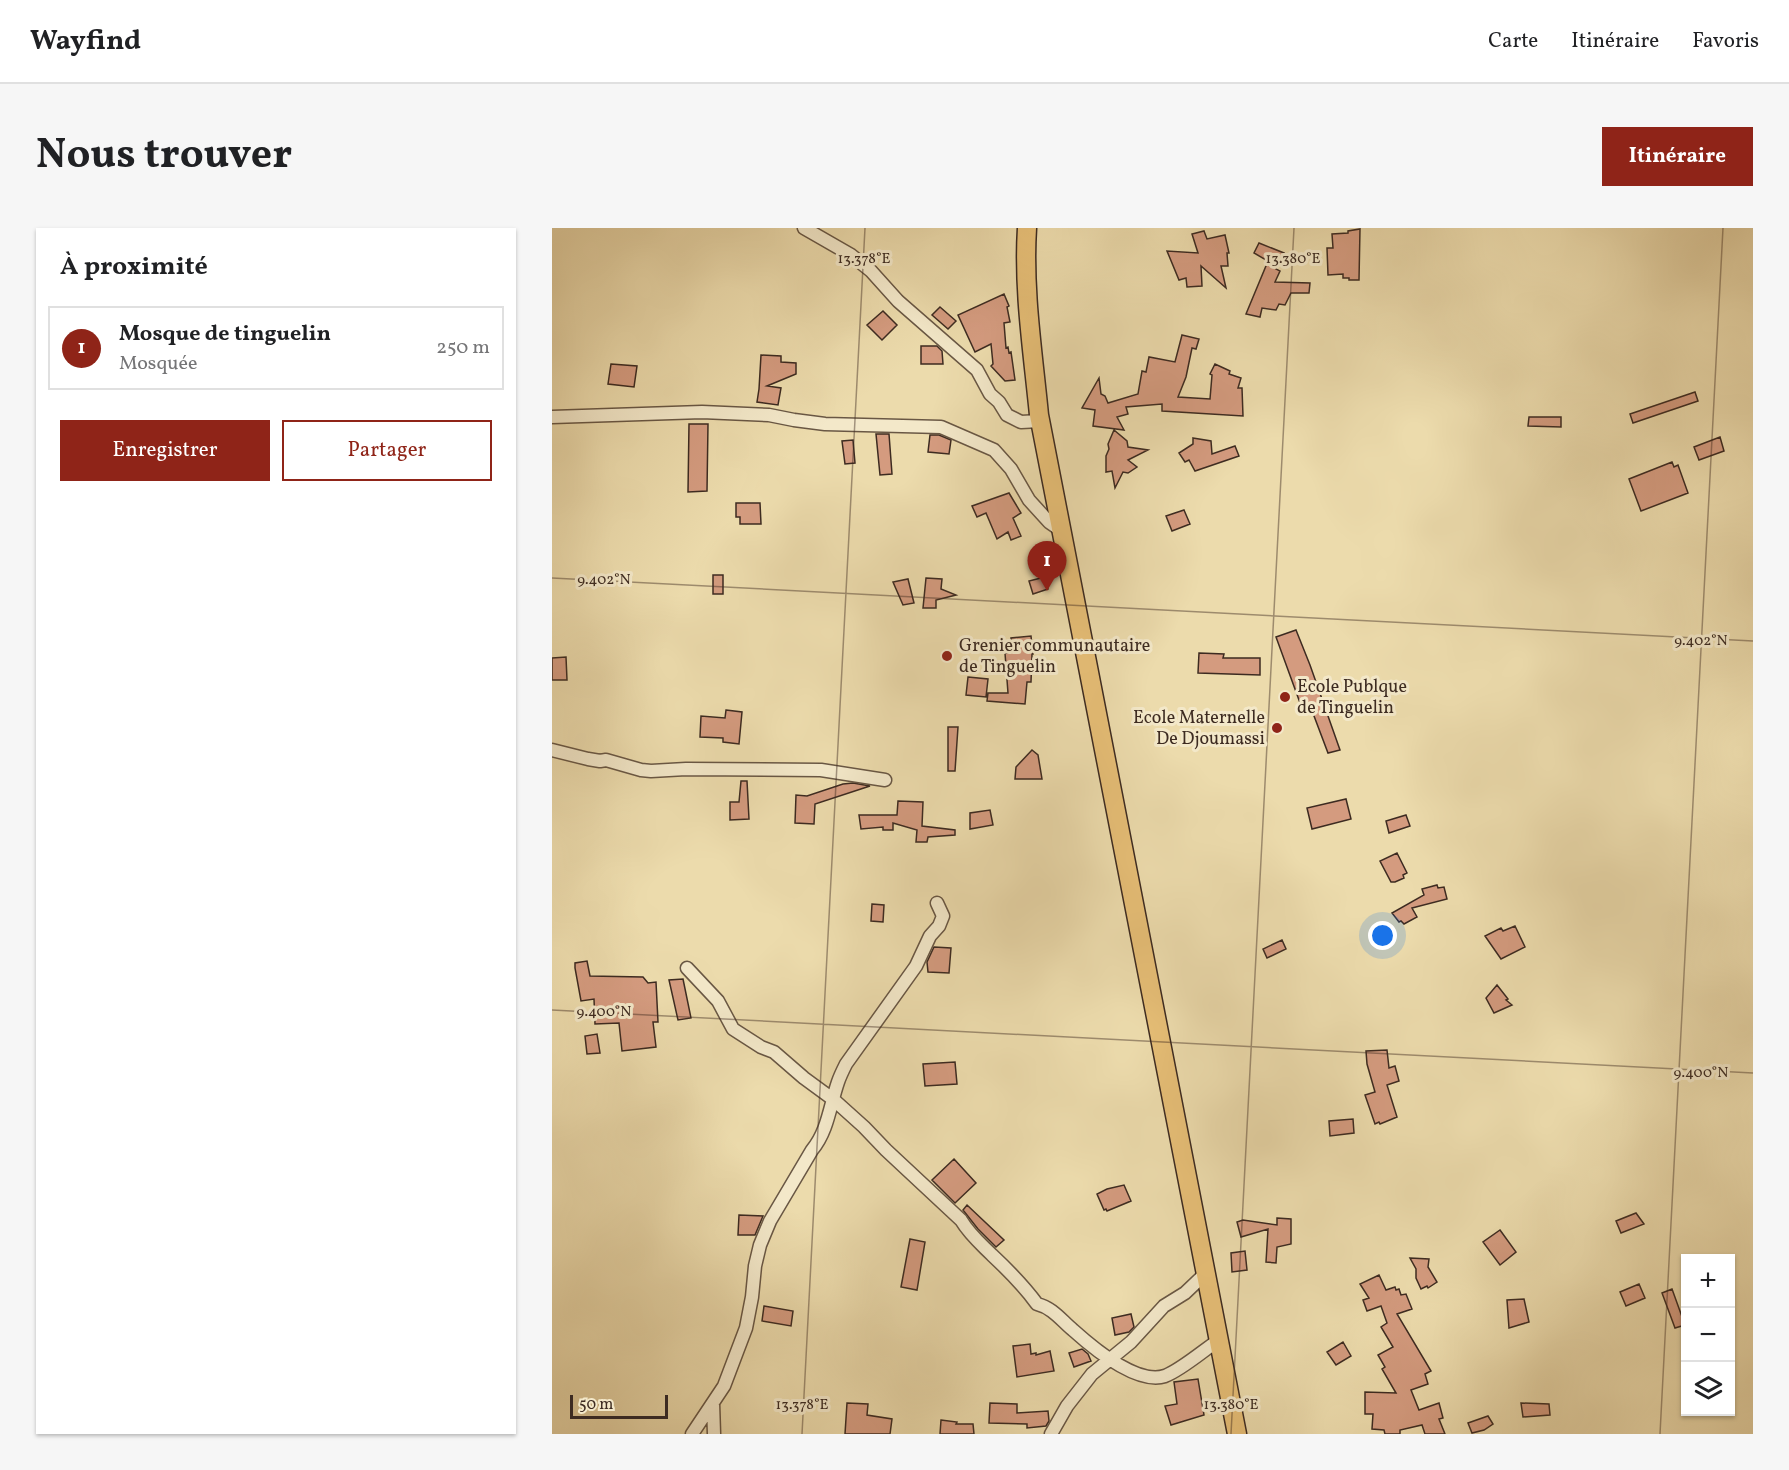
<!DOCTYPE html>
<html lang="fr">
<head>
<meta charset="utf-8">
<style>
  :root { --surface:#fff; --page:#f6f6f6; --text:#202124; --muted:#757577; --line:#e0e0e0; --accent:#8f2418 }
  body { margin:0; font-family:Vollkorn,serif; background:var(--page); color:var(--text) }
  .controls { position:absolute; right:18px; bottom:18px; display:grid; overflow:hidden; border-radius:0px; box-shadow:0 2px 4px #0004 }
  .controls button { width:54px; height:54px; display:grid; place-items:center; padding:0; border:0; border-bottom:2px solid var(--line); background:var(--surface); color:var(--text); font:30px sans-serif }
  .scale { position:absolute; left:18px; bottom:15px; width:98px; box-sizing:border-box; padding-left:6px; border:3px solid #3d2b21; border-top:0; font-size:16px; line-height:21px; white-space:nowrap; color:#3d2b21; -webkit-text-stroke:4px #f3e8c9; paint-order:stroke }
  .you { position:absolute; left:831px; top:708px; width:21px; height:21px; margin:-15px; border:4px solid #fff; border-radius:50%; background:#1a73e8; box-shadow:0 0 0 9px #1a73e833 }
  .badge { display:grid; place-items:center; width:39px; height:39px; border-radius:50%; background:var(--accent); color:#fff; font-size:20px; font-weight:700 }
  .pin { position:absolute; translate:-50% -50px; filter:drop-shadow(0 2px 3px #0008) }
  .pin::after { content:''; position:absolute; top:32px; width:21px; height:18px; background:inherit; clip-path:polygon(0 0,100% 0,50% 100%) }
  .list { margin:0; padding:0; list-style:none }
  h2 { display:flex; justify-content:space-between; align-items:center; height:78px; margin:0; padding:0 24px; font-size:26px }
  h2 small { font-size:20px; font-weight:400; color:var(--muted) }
  .list li { display:grid; grid-template-columns:39px 1fr auto; gap:18px; align-items:center; box-sizing:border-box; height:84px; margin:0 12px 12px; padding:0 12px; border:2px solid var(--line); border-radius:0px }
  .list b { display:block; font-size:22px; white-space:nowrap }
  .list p { margin:0; font-size:20px; white-space:nowrap; color:var(--muted) }
  .list em { font-size:20px; font-style:normal; color:var(--muted) }
  .actions { display:flex; gap:12px; padding:18px 24px }
  .actions a { flex:1; padding:14px 0; border:2px solid var(--accent); border-radius:0px; text-align:center; font-size:21px; color:var(--accent) }
  .actions .main { background:var(--accent); color:#fff }
  .icon { flex:none; width:33px; height:33px; fill:none; stroke:currentColor; stroke-width:2; stroke-linecap:round; stroke-linejoin:round }
  .map { position:relative; flex:none; width:1201px; height:1206px; overflow:hidden; border-radius:0px }
  header { display:flex; align-items:center; gap:36px; box-sizing:border-box; height:84px; padding:0 30px; background:var(--surface); border-bottom:2px solid var(--line) }
  header strong { font-size:28px }
  nav { display:flex; gap:33px; margin-inline-start:auto; font-size:21px }
  .intro { display:flex; align-items:center; justify-content:space-between; box-sizing:border-box; height:144px; padding:0 36px }
  h1 { margin:0; font-size:42px }
  .button { padding:15px 27px; border-radius:0px; background:var(--accent); color:#fff; font-size:21px; font-weight:700 }
  main { display:flex; gap:36px; padding:0 36px }
  aside { flex:1; background:var(--surface); border-radius:0px; box-shadow:0 2px 4px #0004 }
  .map>svg:first-child { display:block }
</style>
</head>
<body>
<header>
<strong>Wayfind</strong>
<nav><a>Carte</a><a>Itinéraire</a><a>Favoris</a></nav>
</header>
<div class="intro"><h1>Nous trouver</h1><a class="button">Itinéraire</a></div>
<main>
<aside>
<h2>À proximité<small></small></h2>
<ul class="list">
<li><span class="badge">1</span><div><b>Mosque de tinguelin</b><p>Mosquée</p></div><em>250 m</em></li>
</ul>
<div class="actions"><a class="main">Enregistrer</a><a>Partager</a></div>
</aside>
<div class="map">
<svg width="1201" height="1206" viewBox="0 0 1201 1206">
  <rect width="100%" height="100%" fill="#ecdbac"/>
  <filter id="stains"><feTurbulence type="fractalNoise" baseFrequency=".00333" numOctaves="4"/><feColorMatrix values="0 0 0 0 .2 0 0 0 0 .09 0 0 0 0 .02 0 0 0 .5 -.17"/></filter>
  <radialGradient id="worn" r=".72"><stop offset=".6" stop-color="#630" stop-opacity="0"/><stop offset="1" stop-color="#630" stop-opacity=".3"/></radialGradient>
  <!-- building -->
  <path fill="#d49b7f" stroke="#3d2b21" stroke-width="1.5" d="M808,1L807,52H797V50H791V46L776,47L775,20H781L780,6L796,5V3Z
    M652,3L655,11L673,7L677,25H675L676,38H669L674,60L649,38L650,58L635,59L634,50L627,52L615,23L646,25L640,6Z
    M707,15L732,25L724,41L728,43L723,54L758,55L757,65H739L733,77L727,76L724,82L710,80L708,89L694,86L716,33L702,25Z
    M452,66L457,78L455,79L458,94L452,95L454,120L456,119L457,125L459,124L463,152L453,153L439,138L441,136L439,116L423,124L406,87Z
    M388,79L404,93L396,101L380,87Z
    M331,83L345,97L330,112L315,97Z
    M630,107L647,111L644,121L640,120L634,149L626,169L658,171L660,147L658,146L663,136L678,143L677,146L689,150L686,160H690L691,188L610,183V176L574,179L576,186L565,189L572,202L541,198L543,182L530,180L547,150L549,166L553,168L556,175L586,166L590,143L594,144L597,129L623,134Z
    M369,118H385L390,123L391,136H369Z
    M209,127L229,128V134L244,135V146L215,158L229,160L226,177L205,174L207,161Z
    M59,136L85,138L82,159L56,156Z
    M1143,164L1146,173L1081,195L1078,186Z
    M977,189H1009V199L976,198Z
    M137,196H156L155,263L136,264Z
    M562,202L575,213L576,219L596,222L576,232L585,239L576,245L571,244L563,260L560,243L554,244V228L557,221L556,216Z
    M324,206H337L340,246L328,247Z
    M378,207H387L399,212L397,226L376,224Z
    M1168,209L1172,223L1147,232L1142,219Z
    M641,210L659,213L660,226L683,218L687,228L643,243L637,232L633,234L627,225L641,216Z
    M301,212L303,235L293,236L290,213Z
    M1120,234L1122,239L1126,237L1136,265L1089,283L1077,251Z
    M457,265L469,285L461,290L469,308L459,312L456,304L445,311L434,285L425,289L420,278Z
    M184,275H208L209,296H188V289H184Z
    M632,282L638,296L620,303L614,288Z
    M161,347H171V366H161Z
    M493,349L496,361L481,366L477,353Z
    M374,350L390,351L389,361L404,367L384,372V380H371Z
    M356,351L362,375L351,377L341,354Z
    M744,402L758,437L788,522L776,525L759,480L751,483L724,409Z
    M479,408L481,426H480L479,454H475L473,476L435,473L436,465H456L453,425L461,424L459,410Z
    M647,425L672,426L671,430H708V447L646,445Z
    M14,429L15,452H0V430Z
    M416,449L436,451L434,469L414,467Z
    M174,482L190,484L187,516L171,514V510L148,509L149,488L173,490Z
    M396,499H406L403,543H396Z
    M480,522L486,527L490,551H463L464,539Z
    M189,553H195L197,591L178,592V574H187Z
    M301,555L318,558L263,576L262,596L243,595L244,567L255,568L291,556Z
    M794,571L799,591L760,601L755,580Z
    M346,573L371,574L370,598L403,602V607L376,609L375,614H364L365,602L341,595V602H331V599L309,601L307,587H345Z
    M438,582L441,597L418,601V585Z
    M854,587L858,598L837,605L834,593Z
    M845,625L855,645L851,647L852,650L843,654H839L828,633Z
    M885,657L886,660L892,659L895,671L860,680L865,689L852,696L849,693L847,694L840,685L872,667L870,661Z
    M320,676L332,677L331,694L319,693Z
    M963,698L973,719L949,731L933,708L949,700L951,703Z
    M730,712L734,721L715,730L711,721Z
    M382,719L399,720L397,745L376,744L375,734Z
    M35,733L38,748L91,749L96,755L104,754L106,794H101L104,819L70,823L67,795L43,796L42,771L29,773L23,740V735Z
    M131,751L139,790L126,792L117,752Z
    M945,757L956,771L954,772L960,777L942,785L934,770Z
    M45,806L48,825L35,826L33,808Z
    M835,822L837,840L843,838L847,853L835,857L845,889L828,896L827,894L823,896L813,867L823,864L815,836L814,823Z
    M403,834L405,856L373,858L371,836Z
    M801,891L802,905L778,908L777,893Z
    M402,931L424,955L403,975L380,952Z
    M572,957L579,973L555,983L554,981L552,982L545,966L555,961Z
    M415,977L452,1012L444,1019L426,1001L411,982Z
    M1084,985L1092,996L1069,1005L1064,993Z
    M187,987L211,988L203,1007H186Z
    M725,990L739,991V1016L725,1019L724,1035L714,1034L716,1001L689,1009L685,994L691,992L725,997Z
    M948,1002L964,1024L948,1037L931,1014Z
    M358,1011L373,1014L365,1062L349,1059Z
    M693,1023L695,1042L680,1044L679,1025Z
    M858,1030L877,1031L876,1039L885,1054L876,1060L875,1058L869,1061L864,1050V1041Z
    M827,1047L834,1062L843,1059L844,1062L847,1061L849,1067L854,1066L860,1081L845,1086L879,1143L873,1146L876,1156L859,1162L867,1182L887,1175L891,1190L887,1191L893,1206H873L870,1197L848,1202V1206H833L832,1202L820,1201L821,1186H813V1164L844,1165L830,1141L833,1139L826,1127L841,1119L829,1099L835,1095L829,1078L815,1083L811,1072L817,1070L808,1056Z
    M1087,1056L1093,1070L1074,1078L1068,1064Z
    M1120,1061L1133,1097L1123,1100L1110,1065Z
    M972,1071L977,1094L957,1100L955,1072Z
    M212,1078L241,1083L239,1098L210,1093Z
    M579,1086L582,1099L577,1104L563,1107L560,1090Z
    M791,1114L799,1128L784,1137L775,1124Z
    M478,1116L479,1126L484,1125V1127L498,1123L502,1143L465,1149L461,1118Z
    M530,1121L536,1126L539,1133L522,1139L517,1125Z
    M646,1151L652,1187L619,1197L613,1178L625,1176L622,1154Z
    M295,1175L316,1176L315,1187L340,1191L338,1206H293Z
    M438,1175L465,1176V1185L496,1183L497,1193L494,1198L475,1200V1196L437,1195Z
    M969,1175L997,1176L998,1187L971,1189Z
    M936,1188L941,1196L932,1202L920,1205L916,1195Z
    M389,1192L405,1194L404,1196H421L422,1206H388Z"/>
  <g fill="none" stroke-linecap="round" stroke-linejoin="round">
    <!-- minor casing -->
    <g stroke="#695744" stroke-width="15">
      <path id="minor" d="M252,0L299,27L319,43L346,73L425,142L438,166L447,174L455,187L469,194L488,193
        M0,189L150,184L217,187L242,192L273,196L389,199L442,222L459,241L477,272L497,294L510,303
        M0,522L36,531L48,533L54,532L89,542L99,543L134,541L269,542L333,552
        M135,740L166,773L181,801L209,819L222,824L252,850L282,872L312,899L334,922L409,992C418,1007 428,1015 440,1027C456,1042 472,1058 485,1076C501,1080 509,1092 521,1102C541,1120 585,1157 613,1148C629,1142 652,1122 667,1112
        M161,1175L162,1206
        M140,1206L172,1158L194,1100L200,1069L203,1038L208,1017L218,993L260,922C276,903 278,877 286,854C288,848 291,842 294,836L364,738L378,708L387,698L391,688L385,675
        M499,1206L515,1178L540,1146L579,1114L612,1078L633,1065L654,1045"/>
    </g>
    <!-- primary casing -->
    <g stroke="#3d2b21" stroke-width="21">
      <path id="primary" d="M475,0C471,62 481,125 487,187L685,1206"/>
    </g>
    <!-- minor -->
    <use href="#minor" stroke="#f3e8c9" stroke-width="12"/>
    <!-- primary -->
    <use href="#primary" stroke="#e6be76" stroke-width="18"/>
  </g>
  <!-- ticks -->
  <path fill="none" stroke="#3d2b21" stroke-width="1.5" stroke-opacity="0.45" d="M0,350L1201,413M0,782L1201,845M250,1206L313,0M679,1206L742,0M1108,1206L1171,0"/>
  <!-- markers -->
  <g fill="#8f2418" stroke="#f3e8c9" stroke-width="2">
    <circle cx="395" cy="428" r="6"/>
    <circle cx="733" cy="469" r="6"/>
    <circle cx="725" cy="500" r="6"/>
  </g>
  <g text-anchor="middle" dominant-baseline="central" stroke-width="6" stroke-linejoin="round" paint-order="stroke">
    <!-- poi labels -->
    <g font-size="18" fill="#3d2b21" stroke="#f3e8c9" text-anchor="start">
      <text x="407" y="418">Grenier communautaire<tspan x="407" dy="21">de Tinguelin</tspan></text>
      <text x="745" y="459">Ecole Publque<tspan x="745" dy="21">de Tinguelin</tspan></text>
      <text x="713" y="490" text-anchor="end">Ecole Maternelle<tspan x="713" dy="21">De Djoumassi</tspan></text>
    </g>
  </g>
  <g font-size="15" text-anchor="middle" fill="#3d2b21" stroke="#f3e8c9" stroke-width="6" stroke-linejoin="round" paint-order="stroke">
    <text x="312" y="35">13.378°E</text>
    <text x="741" y="35">13.380°E</text>
    <text x="52" y="356">9.402°N</text>
    <text x="1149" y="417">9.402°N</text>
    <text x="52" y="788">9.400°N</text>
    <text x="1149" y="849">9.400°N</text>
    <text x="250" y="1181">13.378°E</text>
    <text x="679" y="1181">13.380°E</text>
  </g>
  <rect width="100%" height="100%" filter="url(#stains)"/>
  <rect width="100%" height="100%" fill="url(#worn)"/>
</svg>
<div class="controls">
<button>+</button>
<button>−</button>
<button><svg class="icon" aria-label="layers" viewBox="0 0 24 24"><path d="M12 4l9 5-9 5-9-5zM3 14l9 5 9-5"/></svg></button>
</div>
<div class="scale">50 m</div>
<div class="you"></div>
<div class="pin badge" style="left:495px;top:363px">1</div>
</div>
</main>
</body>
</html>
